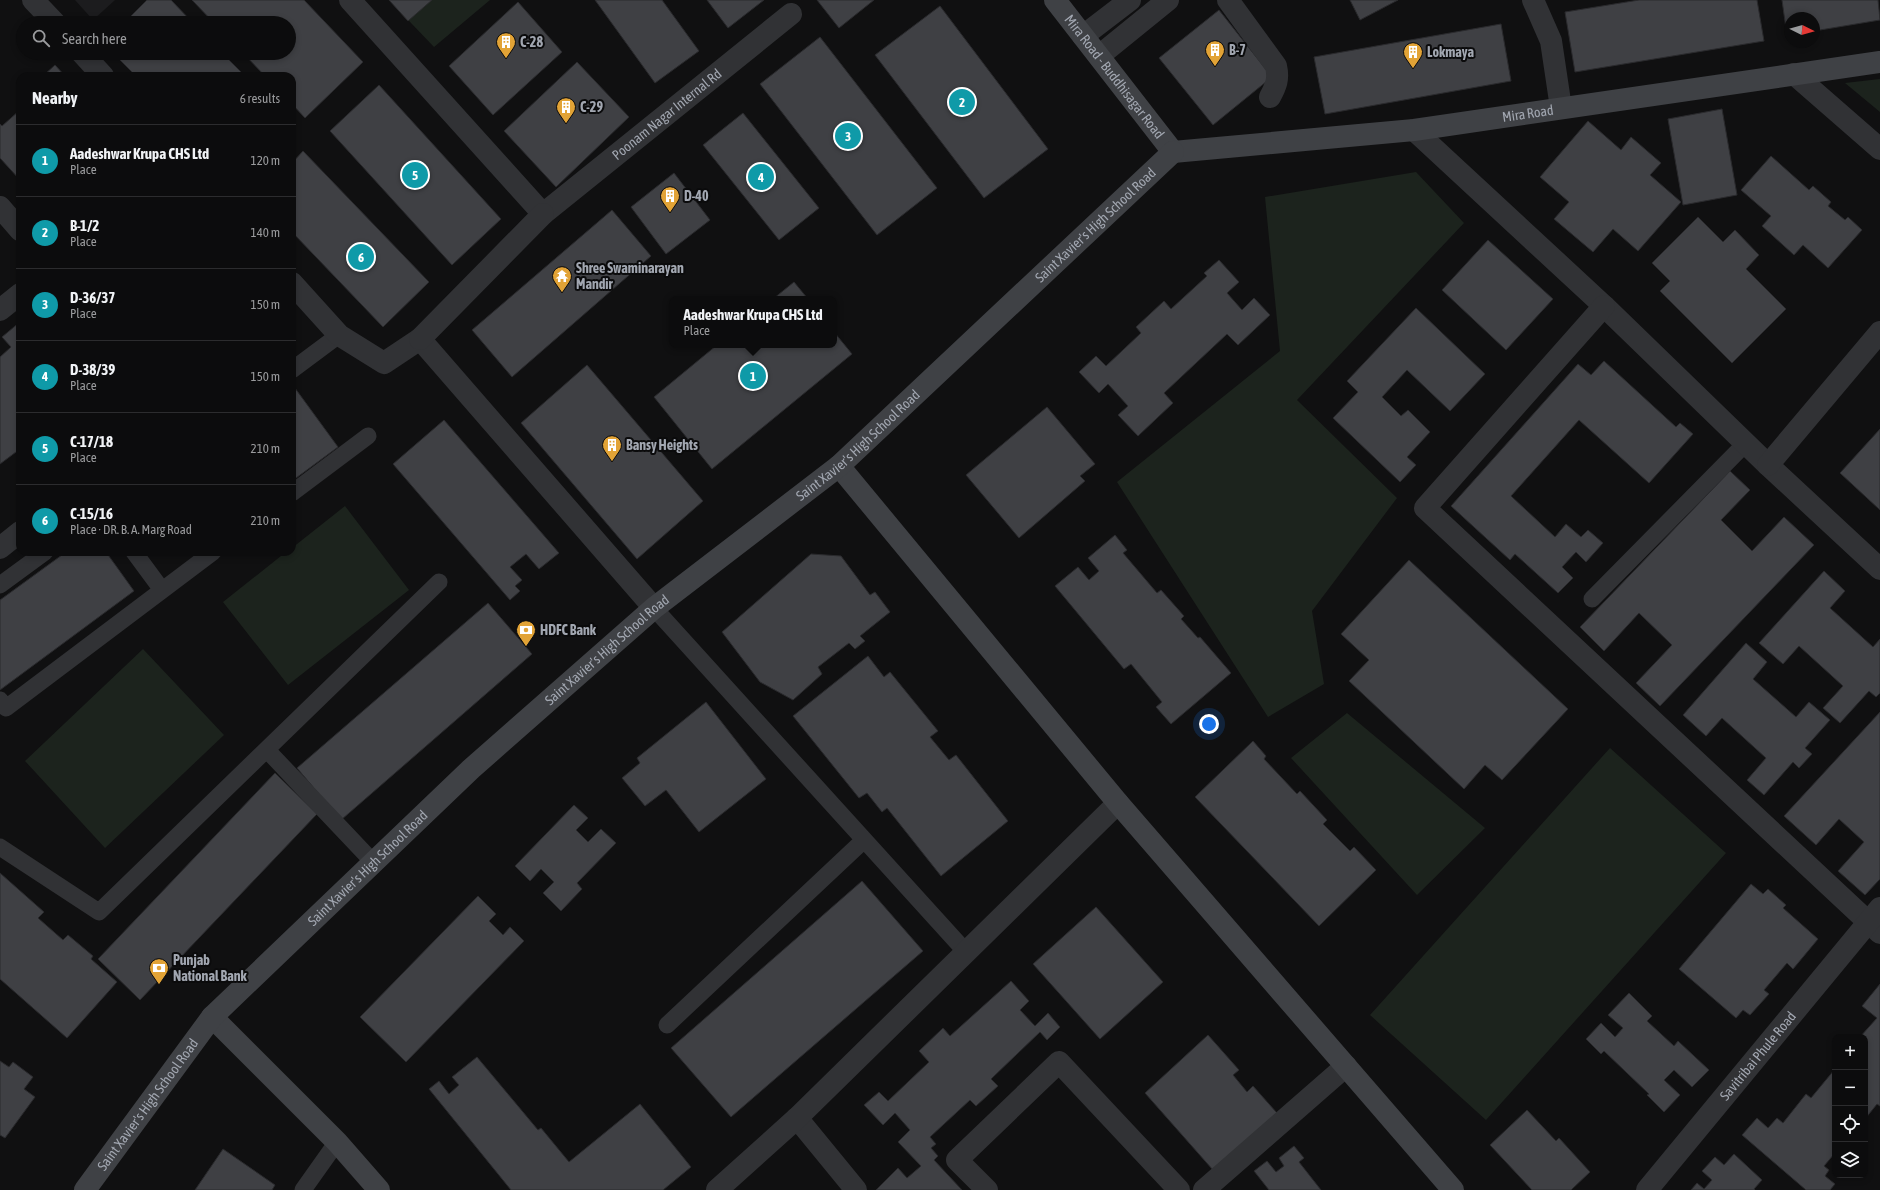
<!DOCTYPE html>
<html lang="en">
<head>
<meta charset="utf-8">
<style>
  :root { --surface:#0c0c0d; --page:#1a1a1b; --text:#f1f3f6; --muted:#9a9b9d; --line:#2c2c2e; --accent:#e2a336 }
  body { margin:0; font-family:"Asap Condensed",sans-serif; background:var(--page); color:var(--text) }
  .controls { position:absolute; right:12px; bottom:12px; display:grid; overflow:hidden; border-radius:8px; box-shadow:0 2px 6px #0003 }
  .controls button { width:36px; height:36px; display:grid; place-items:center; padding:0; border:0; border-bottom:1px solid var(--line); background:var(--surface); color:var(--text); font:20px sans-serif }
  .compass { position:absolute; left:1784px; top:12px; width:36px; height:36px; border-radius:50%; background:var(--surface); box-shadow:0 2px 6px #0003; rotate:95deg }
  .you { position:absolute; left:1209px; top:724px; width:14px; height:14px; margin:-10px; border:3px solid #fff; border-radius:50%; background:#1a73e8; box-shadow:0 0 0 6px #1a73e833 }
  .badge { display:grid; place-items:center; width:26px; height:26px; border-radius:50%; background:var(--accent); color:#fff; font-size:13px; font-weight:700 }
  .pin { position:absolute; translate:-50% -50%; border:2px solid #fff; box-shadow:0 1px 4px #0006 }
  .popup { position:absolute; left:669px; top:296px; width:168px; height:52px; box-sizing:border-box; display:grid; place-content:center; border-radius:8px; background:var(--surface); filter:drop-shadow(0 1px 3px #0005); font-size:13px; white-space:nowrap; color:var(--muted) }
  .popup b { font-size:15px; color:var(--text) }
  .popup::after { content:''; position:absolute; left:50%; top:100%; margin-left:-8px; border:8px solid transparent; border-top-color:var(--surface) }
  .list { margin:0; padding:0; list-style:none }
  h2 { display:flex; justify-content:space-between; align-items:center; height:52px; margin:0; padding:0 16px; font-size:17px }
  h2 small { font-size:13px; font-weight:400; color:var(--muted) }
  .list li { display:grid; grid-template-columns:26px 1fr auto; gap:12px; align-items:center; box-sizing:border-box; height:72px; padding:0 16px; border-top:1px solid var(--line) }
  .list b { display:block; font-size:15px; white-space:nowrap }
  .list p { margin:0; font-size:13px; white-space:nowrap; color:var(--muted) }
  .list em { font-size:13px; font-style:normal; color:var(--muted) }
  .icon { flex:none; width:22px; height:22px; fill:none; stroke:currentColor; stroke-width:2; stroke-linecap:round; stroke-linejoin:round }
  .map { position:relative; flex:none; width:1880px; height:1190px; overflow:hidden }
  .search { position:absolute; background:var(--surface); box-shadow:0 2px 6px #0003; left:16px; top:16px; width:280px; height:44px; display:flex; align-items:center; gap:10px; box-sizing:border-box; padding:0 14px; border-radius:22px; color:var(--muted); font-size:15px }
  .panel { position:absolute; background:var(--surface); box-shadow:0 2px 6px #0003; left:16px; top:72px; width:280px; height:484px; border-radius:12px }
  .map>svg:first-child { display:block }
</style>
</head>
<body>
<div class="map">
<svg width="1880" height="1190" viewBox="0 0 1880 1190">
  <rect width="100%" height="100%" fill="#101011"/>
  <!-- built -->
  <path fill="#1c1c1e" d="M75,0H115L93,20Z"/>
  <!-- green -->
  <path fill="#1c231d" d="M389,0H490L434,47Z
    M1880,79V112L1845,83Z
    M1416,172L1464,223L1297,400L1397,498L1312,611L1324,684L1268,717L1117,482L1280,351L1265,197Z
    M345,506L409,590L288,685L223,602L286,552H292V548Z
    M143,649L224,735L105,848L25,761Z
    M1347,713L1485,828L1417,895L1291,758Z
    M1610,748L1726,853L1486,1120L1370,1015Z"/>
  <!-- building -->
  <path fill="#3f4044" stroke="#2a2a2d" d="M147,0H171L193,23H124Z
    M192,0H304L363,62L305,118L292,104V76H265L243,53H289V23H214Z
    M389,0H432L408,21Z
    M595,0H662L699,51L655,83Z
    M707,0H764L728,28Z
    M817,0H874L839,28Z
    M1350,0H1398L1360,20Z
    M1639,0H1757L1764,41L1575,72L1565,12Z
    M1782,0H1878L1880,20L1814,31V18H1790V35L1787,36Z
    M518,2L562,52L493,115L449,66Z
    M940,6L1048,149L984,198L875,55Z
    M1219,10L1272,77L1213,125L1159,58Z
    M1501,24L1511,81L1325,114L1314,57Z
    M820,37L937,188L877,235L760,84Z
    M113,53H222L245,76H136Z
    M577,62L629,117L556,187L504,131Z
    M55,65L65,76H43Z
    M379,85L501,219L452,265L330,131Z
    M1722,109L1737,195L1683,205L1668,119Z
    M20,110V180L0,158V124L2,126Z
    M743,113L819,208L779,240L703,145Z
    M1588,121L1621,150L1631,137L1661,163L1650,175L1681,202L1638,251L1613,229L1593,252L1554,219L1569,202L1540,177Z
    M303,151L429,282L383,327L292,232V163Z
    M1771,156L1809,190L1813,186L1831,202L1828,206L1845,220L1848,217L1862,230L1828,268L1803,245L1794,255L1762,226L1771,216L1741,190Z
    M674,173L710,220L666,254L631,207Z
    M612,210L651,256L512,377L472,330Z
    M1698,217L1723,242L1735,230L1759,255L1746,269L1786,309L1732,363L1660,291L1670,281L1652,263Z
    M1488,240L1553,299L1506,350L1442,290Z
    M1219,260L1239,282L1227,293L1242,310L1254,298L1270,315L1238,345L1227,334L1164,393L1173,403L1138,436L1118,415L1128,406L1108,384L1099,393L1079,372L1096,356L1106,366L1141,333L1136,327L1164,301L1171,309L1207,276L1204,273Z
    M794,282L808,299H773Z
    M1416,308L1485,374L1450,411L1407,370L1382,397L1401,416L1408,410L1430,432L1407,457L1416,465L1400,482L1333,418L1358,392L1347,381Z
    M20,322V449L0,464V357L11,347L2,337Z
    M834,332L852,354L712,469L654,397L717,345H834Z
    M1604,361L1676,427L1680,423L1693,434L1649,483L1579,420L1511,496L1555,537L1566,524L1581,537L1588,530L1603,543L1586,562L1576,552L1562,567L1573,578L1558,593L1515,554L1510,560L1451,506L1578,364L1591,375Z
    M587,365L703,501L637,559L521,423Z
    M292,384L338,447L292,481Z
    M1047,407L1095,464L1080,476L1085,481L1019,538L966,475Z
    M444,420L559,553L539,569L526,554L510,567L522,580L515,586L520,591L510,600L393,464Z
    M1880,429V510L1840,473Z
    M1730,471L1750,490L1721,520L1752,551L1784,517L1814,545L1660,706L1636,683L1672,645L1639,613L1604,651L1580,627Z
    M1115,535L1127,550L1123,553L1157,593L1161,590L1184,616L1181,619L1198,638L1200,637L1231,673L1171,724L1156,707L1162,702L1131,664L1124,669L1055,586L1078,567L1089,580L1099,571L1088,558Z
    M66,552H106L134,591L0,690V600Z
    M811,554L841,556L870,595L875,592L890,612L860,636L865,641L855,649L849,643L818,667L822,674L793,700L760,682L722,632Z
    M1409,560L1568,709L1502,780L1485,765L1464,789L1349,681L1369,660L1341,634Z
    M1824,571L1845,591L1830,608L1873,647L1880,639V693L1876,697L1869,691L1840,723L1823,708L1843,686L1799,646L1783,664L1759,643Z
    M488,603L532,654L341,820L297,768Z
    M1746,643L1767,662L1753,679L1796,717L1809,702L1830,720L1805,748L1812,754L1799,768L1793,762L1764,795L1747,780L1766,758L1722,718L1706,736L1683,715Z
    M868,656L884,677L890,672L938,731L930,737L949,760L956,755L1008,821L941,876L887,808L882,812L867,793L859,798L793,716Z
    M706,702L766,779L699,832L666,790L645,806L622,778L640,763L637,758Z
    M1880,712V879L1865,895L1838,871L1864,842L1839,819L1816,845L1784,816Z
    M1253,741L1266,756L1264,759L1297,794L1300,791L1327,820L1323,824L1350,851L1354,847L1376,870L1319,926L1195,797Z
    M275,773L317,814L140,1000L98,959Z
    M574,805L588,818L576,830L588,842L601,829L616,843L577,883L582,889L561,911L543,893L554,882L541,869L530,881L515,866Z
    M0,873L44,912L38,918L63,940L68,935L93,956L91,959L117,982L67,1038L0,979Z
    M862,881L923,951L731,1117L671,1048Z
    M1751,884L1763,894L1768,889L1786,905L1783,908L1818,939L1793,969L1787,963L1764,990L1769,994L1750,1015L1743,1010L1736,1018L1679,969Z
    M478,896L496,914L489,921L503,935L510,927L524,941L406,1062L360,1017Z
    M1096,907L1163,982L1100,1039L1033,964Z
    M1011,981L1029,1001L1020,1010L1035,1026L1048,1013L1060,1027L1047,1040L1040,1032L991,1079L998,1086L976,1106L970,1100L930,1137L936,1144L931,1148L938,1156L934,1160L962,1190H876L898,1168L907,1178L921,1166L898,1142L910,1130L895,1113L883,1125L864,1105L879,1092L888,1101L929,1062L919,1051L943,1028L950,1036Z
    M1880,984V1106L1877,1104L1865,1119V1037H1860L1877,1018L1862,1006Z
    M1629,993L1652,1016L1647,1021L1674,1046L1678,1041L1709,1070L1692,1087L1674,1070L1664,1080L1680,1095L1664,1112L1647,1095L1649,1094L1604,1051L1601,1054L1586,1039L1601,1023L1615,1037L1623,1028L1608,1015Z
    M1208,1035L1239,1070L1233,1075L1247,1092L1253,1086L1277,1113L1213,1170L1145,1093Z
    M477,1057L538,1130L541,1128L569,1162L640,1104L691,1167L663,1190H511L429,1089L439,1081L449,1094L459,1085L452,1077Z
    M0,1061L9,1067L13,1062L33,1077L24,1089L35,1097L5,1138L0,1135Z
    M1835,1069V1153L1824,1166L1829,1170L1825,1176L1835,1184L1830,1190H1806L1742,1135L1757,1118L1768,1128L1777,1118L1783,1123L1806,1094L1811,1098Z
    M1527,1110L1556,1141L1559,1138L1590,1172L1571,1190H1532L1490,1145Z
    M1294,1146L1304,1158L1299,1162L1321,1190H1269L1254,1171L1267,1161L1276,1172L1284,1166L1279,1158Z
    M223,1149L275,1185L272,1190H195Z
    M1734,1154L1762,1180L1754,1189L1755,1190H1691L1697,1183L1704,1189L1712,1180L1702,1171L1715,1157L1724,1165Z"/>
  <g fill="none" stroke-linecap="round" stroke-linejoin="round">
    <!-- lane -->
    <path stroke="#313235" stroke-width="17" d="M292,370L339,335
      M292,493L368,436
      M134,552L162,590
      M0,585L45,552
      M1592,599L1746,443
      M654,608L966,952
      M0,700L6,708L213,552
      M267,750L374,863
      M0,847L99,912L439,582
      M667,1025L864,840
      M303,1190L337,1142"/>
    <!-- street -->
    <g stroke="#313235" stroke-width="22">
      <path d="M33,0L55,23"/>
      <path id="s1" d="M350,0L543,214L791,14"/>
      <path d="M1228,0L1276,66C1279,79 1276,86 1270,97"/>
      <path d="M1533,0L1551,41L1561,108"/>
      <path d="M1083,36L1130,0"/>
      <path d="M82,53L103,76"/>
      <path d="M1099,56L1168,0"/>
      <path d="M1794,74L1880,149"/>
      <path d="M1414,130L1604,306L1768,465L1880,569"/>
      <path d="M0,207L20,230"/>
      <path d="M292,283L339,335L384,363L420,339L654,608"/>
      <path d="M1604,306L1425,508L1880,933"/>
      <path d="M0,310L20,294"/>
      <path d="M420,339L543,214"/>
      <path d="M1768,465L1880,332"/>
      <path d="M0,548L20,532"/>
      <path d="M797,1118L856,1190"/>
      <path d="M717,1190L797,1118L1118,803"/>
      <path d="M987,1190L957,1160L1059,1062L1179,1190"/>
      <path d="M1204,1190L1346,1066"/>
      <path id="s2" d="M1647,1190L1880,908"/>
    </g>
    <!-- secondary -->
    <g stroke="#3f4145" stroke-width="22">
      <path id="s3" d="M1055,0L1173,152"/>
      <path id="s4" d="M1173,152L1414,130L1880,62"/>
      <path d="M839,466L1118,803L1453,1190"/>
      <path d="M212,1017L337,1142L379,1190"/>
      <path id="s5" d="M85,1190L212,1017L471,769L654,608L839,466L1173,152"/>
    </g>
  </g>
  <!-- icons -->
  <defs>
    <g id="building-pin" transform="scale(1)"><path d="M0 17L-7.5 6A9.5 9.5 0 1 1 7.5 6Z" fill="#e2a336" stroke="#0b0b0c"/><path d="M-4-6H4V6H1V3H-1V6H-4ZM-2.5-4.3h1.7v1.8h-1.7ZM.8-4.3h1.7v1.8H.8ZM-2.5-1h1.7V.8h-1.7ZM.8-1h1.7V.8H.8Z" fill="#fff"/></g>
    <g id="temple-pin" transform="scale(1)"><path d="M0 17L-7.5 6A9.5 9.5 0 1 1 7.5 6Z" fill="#e2a336" stroke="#0b0b0c"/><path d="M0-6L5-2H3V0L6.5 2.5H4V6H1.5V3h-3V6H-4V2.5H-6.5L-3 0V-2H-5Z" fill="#fff"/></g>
    <g id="bank-pin" transform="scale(1)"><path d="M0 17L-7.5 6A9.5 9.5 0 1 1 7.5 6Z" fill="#e2a336" stroke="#0b0b0c"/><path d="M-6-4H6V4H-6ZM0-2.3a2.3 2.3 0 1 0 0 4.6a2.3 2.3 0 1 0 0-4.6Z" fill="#fff"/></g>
  </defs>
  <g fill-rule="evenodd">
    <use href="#building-pin" x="506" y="42"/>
    <use href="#building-pin" x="1215" y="50"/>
    <use href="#building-pin" x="1413" y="52"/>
    <use href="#building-pin" x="566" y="107"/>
    <use href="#building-pin" x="670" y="196"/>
    <use href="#temple-pin" x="562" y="276"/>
    <use href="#building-pin" x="612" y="445"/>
    <use href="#bank-pin" x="526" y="630"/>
    <use href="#bank-pin" x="159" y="968"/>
  </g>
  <g text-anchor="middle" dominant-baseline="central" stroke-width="4" stroke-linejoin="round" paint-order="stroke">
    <!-- poi labels -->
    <g font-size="14" font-weight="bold" fill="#a2a7b1" stroke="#0b0b0c" text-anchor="start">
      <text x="520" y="42">C-28</text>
      <text x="1229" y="50">B-7</text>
      <text x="1427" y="52">Lokmaya</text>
      <text x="580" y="107">C-29</text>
      <text x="684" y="196">D-40</text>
      <text x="576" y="268">Shree Swaminarayan<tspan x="576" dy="16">Mandir</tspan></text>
      <text x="626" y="445">Bansy Heights</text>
      <text x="540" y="630">HDFC Bank</text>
      <text x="173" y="960">Punjab<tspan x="173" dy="16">National Bank</tspan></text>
    </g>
    <!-- street labels -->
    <g font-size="14" fill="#a2a7b1" stroke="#0b0b0c">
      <text stroke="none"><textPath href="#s3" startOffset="97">Mira Road - Buddhisagar Road</textPath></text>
      <text stroke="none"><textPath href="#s4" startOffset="357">Mira Road</textPath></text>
      <text stroke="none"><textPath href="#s1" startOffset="447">Poonam Nagar Internal Rd</textPath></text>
      <text stroke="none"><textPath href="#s5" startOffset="1402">Saint Xavier's High School Road</textPath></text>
      <text stroke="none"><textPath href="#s5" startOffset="1078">Saint Xavier's High School Road</textPath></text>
      <text stroke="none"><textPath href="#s5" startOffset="754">Saint Xavier's High School Road</textPath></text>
      <text stroke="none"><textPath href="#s5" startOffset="430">Saint Xavier's High School Road</textPath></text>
      <text stroke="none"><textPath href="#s2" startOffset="174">Savitribai Phule Road</textPath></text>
      <text stroke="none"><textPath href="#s5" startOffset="106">Saint Xavier's High School Road</textPath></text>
    </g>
  </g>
</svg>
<div class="controls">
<button>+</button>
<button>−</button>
<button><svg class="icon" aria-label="locate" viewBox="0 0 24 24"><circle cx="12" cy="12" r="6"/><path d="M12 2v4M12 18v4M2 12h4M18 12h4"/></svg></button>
<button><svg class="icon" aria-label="layers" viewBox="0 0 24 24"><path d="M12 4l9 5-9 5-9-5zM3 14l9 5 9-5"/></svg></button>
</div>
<svg class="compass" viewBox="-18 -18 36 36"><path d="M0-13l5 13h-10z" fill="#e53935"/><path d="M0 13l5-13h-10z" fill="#9a9b9d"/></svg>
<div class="you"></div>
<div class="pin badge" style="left:753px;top:376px;background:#0f9aa8">1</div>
<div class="popup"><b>Aadeshwar Krupa CHS Ltd</b>Place</div>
<div class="pin badge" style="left:962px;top:102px;background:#0f9aa8">2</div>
<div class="pin badge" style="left:848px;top:136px;background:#0f9aa8">3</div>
<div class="pin badge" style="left:761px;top:177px;background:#0f9aa8">4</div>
<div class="pin badge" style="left:415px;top:175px;background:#0f9aa8">5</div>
<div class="pin badge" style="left:361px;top:257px;background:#0f9aa8">6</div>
<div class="search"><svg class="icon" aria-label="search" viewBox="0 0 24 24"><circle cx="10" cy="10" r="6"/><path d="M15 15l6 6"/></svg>Search here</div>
<section class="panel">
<h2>Nearby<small>6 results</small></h2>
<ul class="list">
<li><span class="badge" style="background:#0f9aa8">1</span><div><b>Aadeshwar Krupa CHS Ltd</b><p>Place</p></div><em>120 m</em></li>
<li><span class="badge" style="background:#0f9aa8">2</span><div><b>B-1/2</b><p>Place</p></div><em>140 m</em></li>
<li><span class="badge" style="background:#0f9aa8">3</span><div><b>D-36/37</b><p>Place</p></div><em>150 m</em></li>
<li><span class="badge" style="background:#0f9aa8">4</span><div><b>D-38/39</b><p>Place</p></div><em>150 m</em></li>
<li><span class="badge" style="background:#0f9aa8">5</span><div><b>C-17/18</b><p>Place</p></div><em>210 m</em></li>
<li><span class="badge" style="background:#0f9aa8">6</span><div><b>C-15/16</b><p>Place · DR. B. A. Marg Road</p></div><em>210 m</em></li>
</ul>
</section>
</div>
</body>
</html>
